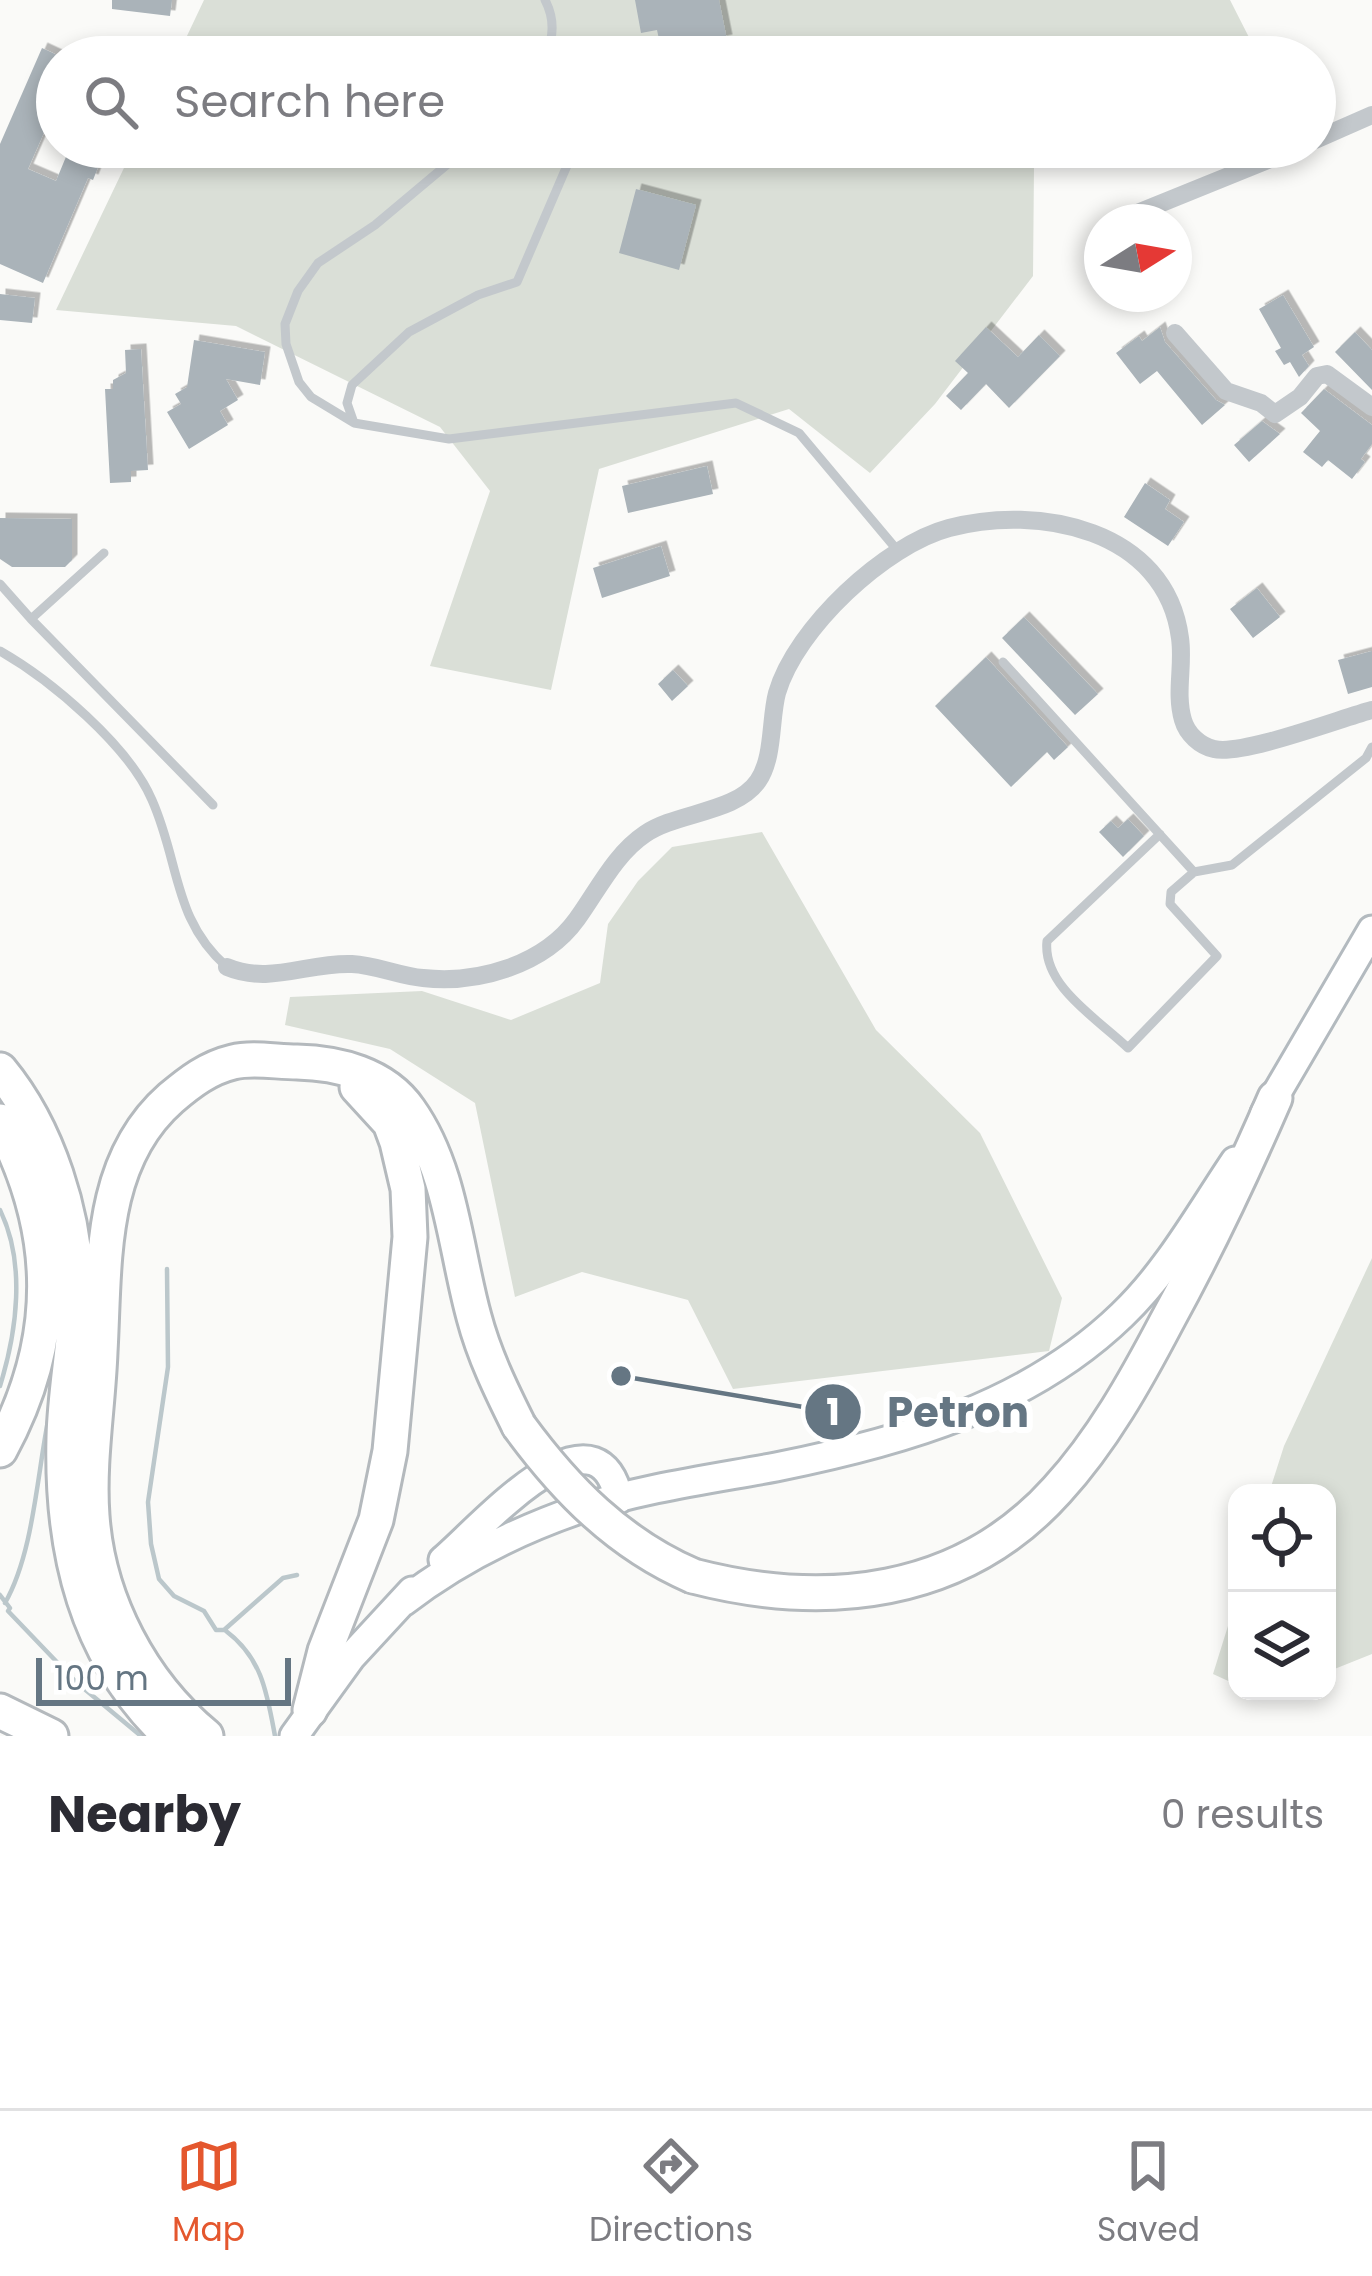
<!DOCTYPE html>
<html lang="en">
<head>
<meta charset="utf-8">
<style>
  :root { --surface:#fff; --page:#f7f7f7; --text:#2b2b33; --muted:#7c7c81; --line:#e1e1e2; --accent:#e4572e }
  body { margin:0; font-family:Poppins,sans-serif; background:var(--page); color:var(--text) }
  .controls { position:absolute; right:36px; bottom:36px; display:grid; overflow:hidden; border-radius:24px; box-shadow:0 6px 18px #0003 }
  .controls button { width:108px; height:108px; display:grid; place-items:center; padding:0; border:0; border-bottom:3px solid var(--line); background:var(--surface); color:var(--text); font:60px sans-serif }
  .compass { position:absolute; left:1084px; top:204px; width:108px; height:108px; border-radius:50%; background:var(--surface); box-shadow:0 6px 18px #0003; rotate:79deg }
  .scale { position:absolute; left:36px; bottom:30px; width:255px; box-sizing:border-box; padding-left:12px; border:6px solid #657683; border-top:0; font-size:33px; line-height:42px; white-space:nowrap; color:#657683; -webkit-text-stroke:9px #fff; paint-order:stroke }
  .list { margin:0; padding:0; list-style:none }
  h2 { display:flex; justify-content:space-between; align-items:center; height:156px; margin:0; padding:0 48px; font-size:51px }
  h2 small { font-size:39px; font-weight:400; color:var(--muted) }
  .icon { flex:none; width:66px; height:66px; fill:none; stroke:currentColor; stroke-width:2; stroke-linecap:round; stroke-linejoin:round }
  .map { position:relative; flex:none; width:1372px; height:1736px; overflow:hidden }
  .search { position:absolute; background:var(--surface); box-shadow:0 6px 18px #0003; left:36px; right:36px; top:36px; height:132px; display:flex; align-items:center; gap:30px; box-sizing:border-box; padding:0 42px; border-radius:66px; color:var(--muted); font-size:45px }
  .sheet { height:372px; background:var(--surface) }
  nav { display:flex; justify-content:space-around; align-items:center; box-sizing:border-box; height:168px; border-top:3px solid var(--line); background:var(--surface); font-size:33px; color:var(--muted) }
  nav a { display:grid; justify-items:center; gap:6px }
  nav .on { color:var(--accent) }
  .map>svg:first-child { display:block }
</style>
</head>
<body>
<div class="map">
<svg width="1372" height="1736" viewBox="0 0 1372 1736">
  <defs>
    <filter id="shadow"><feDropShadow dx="5.5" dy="-5.5" stdDeviation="0" flood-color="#0004"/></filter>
  </defs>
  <rect width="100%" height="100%" fill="#fafaf8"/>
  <!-- green -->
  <path fill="#dadfd7" d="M204,0H1230L1259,57H177Z
    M134,147H1090L1034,167L1033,276L935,404L870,473L789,409L599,469L551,690L430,666L490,491L440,427L236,326L56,310Z
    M762,832L876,1030L980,1133L1062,1298L1049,1351L733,1389L688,1300L582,1272L515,1297L475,1103L390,1049L285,1025L290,997L422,991L511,1020L600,983L608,924L638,881L672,847Z
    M1372,1258V1654L1327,1672V1493H1269L1284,1446Z
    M1237,1597V1685L1213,1674Z"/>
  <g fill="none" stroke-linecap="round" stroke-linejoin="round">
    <!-- stream -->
    <path stroke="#bbc7cb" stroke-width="4.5" d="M0,1210C26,1263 17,1331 0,1386
      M167,1269L168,1367L148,1502L151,1544L159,1579L174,1596L204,1611L216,1630H224L283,1578L297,1575
      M0,1595L10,1608L8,1611L76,1682L141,1736
      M5,1603C34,1552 37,1473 49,1416
      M226,1631C262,1658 267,1693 275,1736"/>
  </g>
  <!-- building -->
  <path fill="#aab3b9" filter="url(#shadow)" d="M112,0H172L170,16L112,9Z
    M635,0H719L727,40L662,53L657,30L641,33Z
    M42,48L57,55V103L28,169L56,181L70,147H106L93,180L88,178L43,283L0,264V144Z
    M636,189L696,205L679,270L619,253Z
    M0,294L35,298L32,323L0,320Z
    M1283,295L1314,347L1302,355L1309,366L1299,377L1290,362L1284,365L1275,351L1281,348L1259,309Z
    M986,327L1018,357L1039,335L1060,356L1009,408L986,384L961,410L946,396L968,373L955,361Z
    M1160,327L1165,342L1216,400L1225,405L1202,425L1157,371L1140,384L1116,353L1139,336L1142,341Z
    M1355,332L1372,350V390L1335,352Z
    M194,340L265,352L260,385L226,379L238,400L220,411L228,425L189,449L167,412L181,404L175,394L187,387Z
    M141,349L148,470L131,471V482L110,483L105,389H113V380L126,373L125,350Z
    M1324,389L1372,425V444L1361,459L1365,462L1352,479L1328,460L1322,467L1303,452L1320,431L1301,413Z
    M1262,421L1280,434L1249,462L1234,445Z
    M707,466L713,494L628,513L622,486Z
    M1145,483L1170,500L1165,509L1184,522L1168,546L1124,517Z
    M0,518L72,519V560L65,567H12L0,559Z
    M661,546L670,576L602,598L593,568Z
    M1257,588L1280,617L1253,638L1230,609Z
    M1024,617L1098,694L1075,715L1002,638Z
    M1372,651V687L1348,694L1338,660Z
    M986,657L1068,747L1054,760L1047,752L1011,787L935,706Z
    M673,670L688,686L672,701L658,684Z
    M1128,819L1144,836L1123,857L1099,832L1111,821L1118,828Z"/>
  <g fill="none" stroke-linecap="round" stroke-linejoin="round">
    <!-- secondary casing -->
    <g stroke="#b3babf" stroke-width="33">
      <path id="secondary" d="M1265,1113L1372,930
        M443,1560C480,1529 596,1394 619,1499
        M403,1602C456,1561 516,1531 580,1509C643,1488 711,1479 776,1467C901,1442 1028,1406 1122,1315C1168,1271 1200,1213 1235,1161
        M294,1736L351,1657L412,1591"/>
    </g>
    <!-- highway casing -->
    <g stroke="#b4b9bd" stroke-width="39">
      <path id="highway" d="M0,1070C48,1128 76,1216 76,1291C76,1340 65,1388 64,1437C61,1550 85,1656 170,1736
        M0,1121C59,1232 60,1340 0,1450
        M693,1576C824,1610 961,1597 1057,1490C1102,1441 1136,1380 1167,1321C1207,1248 1242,1174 1275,1098
        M310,1710L325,1651L376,1520L390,1451L410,1237L408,1189L397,1142L390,1123L357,1087
        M0,1711L51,1736
        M206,1736C141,1682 98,1600 92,1516C88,1462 98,1406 100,1352C105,1263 98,1162 171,1098C190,1082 208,1068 233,1062C252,1057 277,1062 297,1062C338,1063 384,1074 409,1110C451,1169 455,1248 474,1317C484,1355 501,1390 519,1426"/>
    </g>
    <!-- lane -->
    <path stroke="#c3c8cc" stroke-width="9" d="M545,0C555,19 554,38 545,57
      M468,147L375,225L318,263L298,291L285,324L286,344L299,382L311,397L354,423L449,439L736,403L799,433L898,551
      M354,423L347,403L352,385L409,332L478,295L517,282L575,147
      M0,584L31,619L104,553
      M31,619L213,805
      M0,651C51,680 129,746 152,800C180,863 173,920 227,967
      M1003,662L1194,872L1232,865L1366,758L1372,747
      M1160,834L1047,941C1042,986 1098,1019 1128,1048L1217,956L1170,904L1171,892L1194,872"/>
    <!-- street -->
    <path stroke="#c3c8cc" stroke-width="18" d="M1315,140L1372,115
      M1115,222L1300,147
      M1175,333L1226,391L1261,403L1275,414L1300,397L1317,376L1327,374L1372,407
      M227,967C270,985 308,962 352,964C376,965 399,976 423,978C478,984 544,965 577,919C598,890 615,854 645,834C677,812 736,813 758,781C774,758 770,719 777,693C796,628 885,545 949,528C1038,504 1166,529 1180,638C1184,665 1175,693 1183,720C1187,734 1200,746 1214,749C1242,756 1339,719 1372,710"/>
    <!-- secondary -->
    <use href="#secondary" stroke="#fff" stroke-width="27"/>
    <!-- highway -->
    <use href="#highway" stroke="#fff" stroke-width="33"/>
    <!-- highway-bridge casing -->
    <g stroke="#b4b9bd" stroke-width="39" stroke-linecap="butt">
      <path id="highway-bridge" d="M519,1426C566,1490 619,1544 693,1576"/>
    </g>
    <!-- highway-bridge -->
    <use href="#highway-bridge" stroke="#fff" stroke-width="33"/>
  </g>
  <!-- callouts -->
  <path fill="none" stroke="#657683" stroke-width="4.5" d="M621 1376L833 1412"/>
  <g fill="#657683" stroke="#fff" stroke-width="4.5">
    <circle cx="621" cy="1376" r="12"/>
    <circle cx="833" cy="1412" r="30"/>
  </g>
  <g font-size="36" text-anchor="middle" font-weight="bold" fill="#fff">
    <text x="833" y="1425">1</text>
  </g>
  <g font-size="42" text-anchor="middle" font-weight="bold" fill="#657683" stroke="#fff" stroke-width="12" stroke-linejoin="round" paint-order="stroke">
    <text x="958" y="1427">Petron</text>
  </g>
</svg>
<div class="controls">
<button><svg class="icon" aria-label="locate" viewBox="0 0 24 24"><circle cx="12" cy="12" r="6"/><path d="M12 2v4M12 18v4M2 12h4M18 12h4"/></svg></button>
<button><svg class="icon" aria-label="layers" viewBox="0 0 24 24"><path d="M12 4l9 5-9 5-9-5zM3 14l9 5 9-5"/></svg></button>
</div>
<svg class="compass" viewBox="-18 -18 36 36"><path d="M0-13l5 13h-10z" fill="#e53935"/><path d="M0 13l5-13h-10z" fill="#7c7c81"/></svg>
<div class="scale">100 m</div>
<div class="search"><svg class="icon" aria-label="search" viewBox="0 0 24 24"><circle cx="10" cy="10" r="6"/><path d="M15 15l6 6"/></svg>Search here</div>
</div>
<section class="sheet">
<h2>Nearby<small>0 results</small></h2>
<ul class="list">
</ul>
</section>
<nav>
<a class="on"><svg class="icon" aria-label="map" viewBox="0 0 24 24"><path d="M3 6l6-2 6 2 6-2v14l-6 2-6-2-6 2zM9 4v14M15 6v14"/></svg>Map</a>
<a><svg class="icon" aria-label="directions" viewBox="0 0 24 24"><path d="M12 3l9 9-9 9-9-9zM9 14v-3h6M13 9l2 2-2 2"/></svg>Directions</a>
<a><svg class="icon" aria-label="saved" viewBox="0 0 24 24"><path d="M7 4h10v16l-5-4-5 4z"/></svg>Saved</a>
</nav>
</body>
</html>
